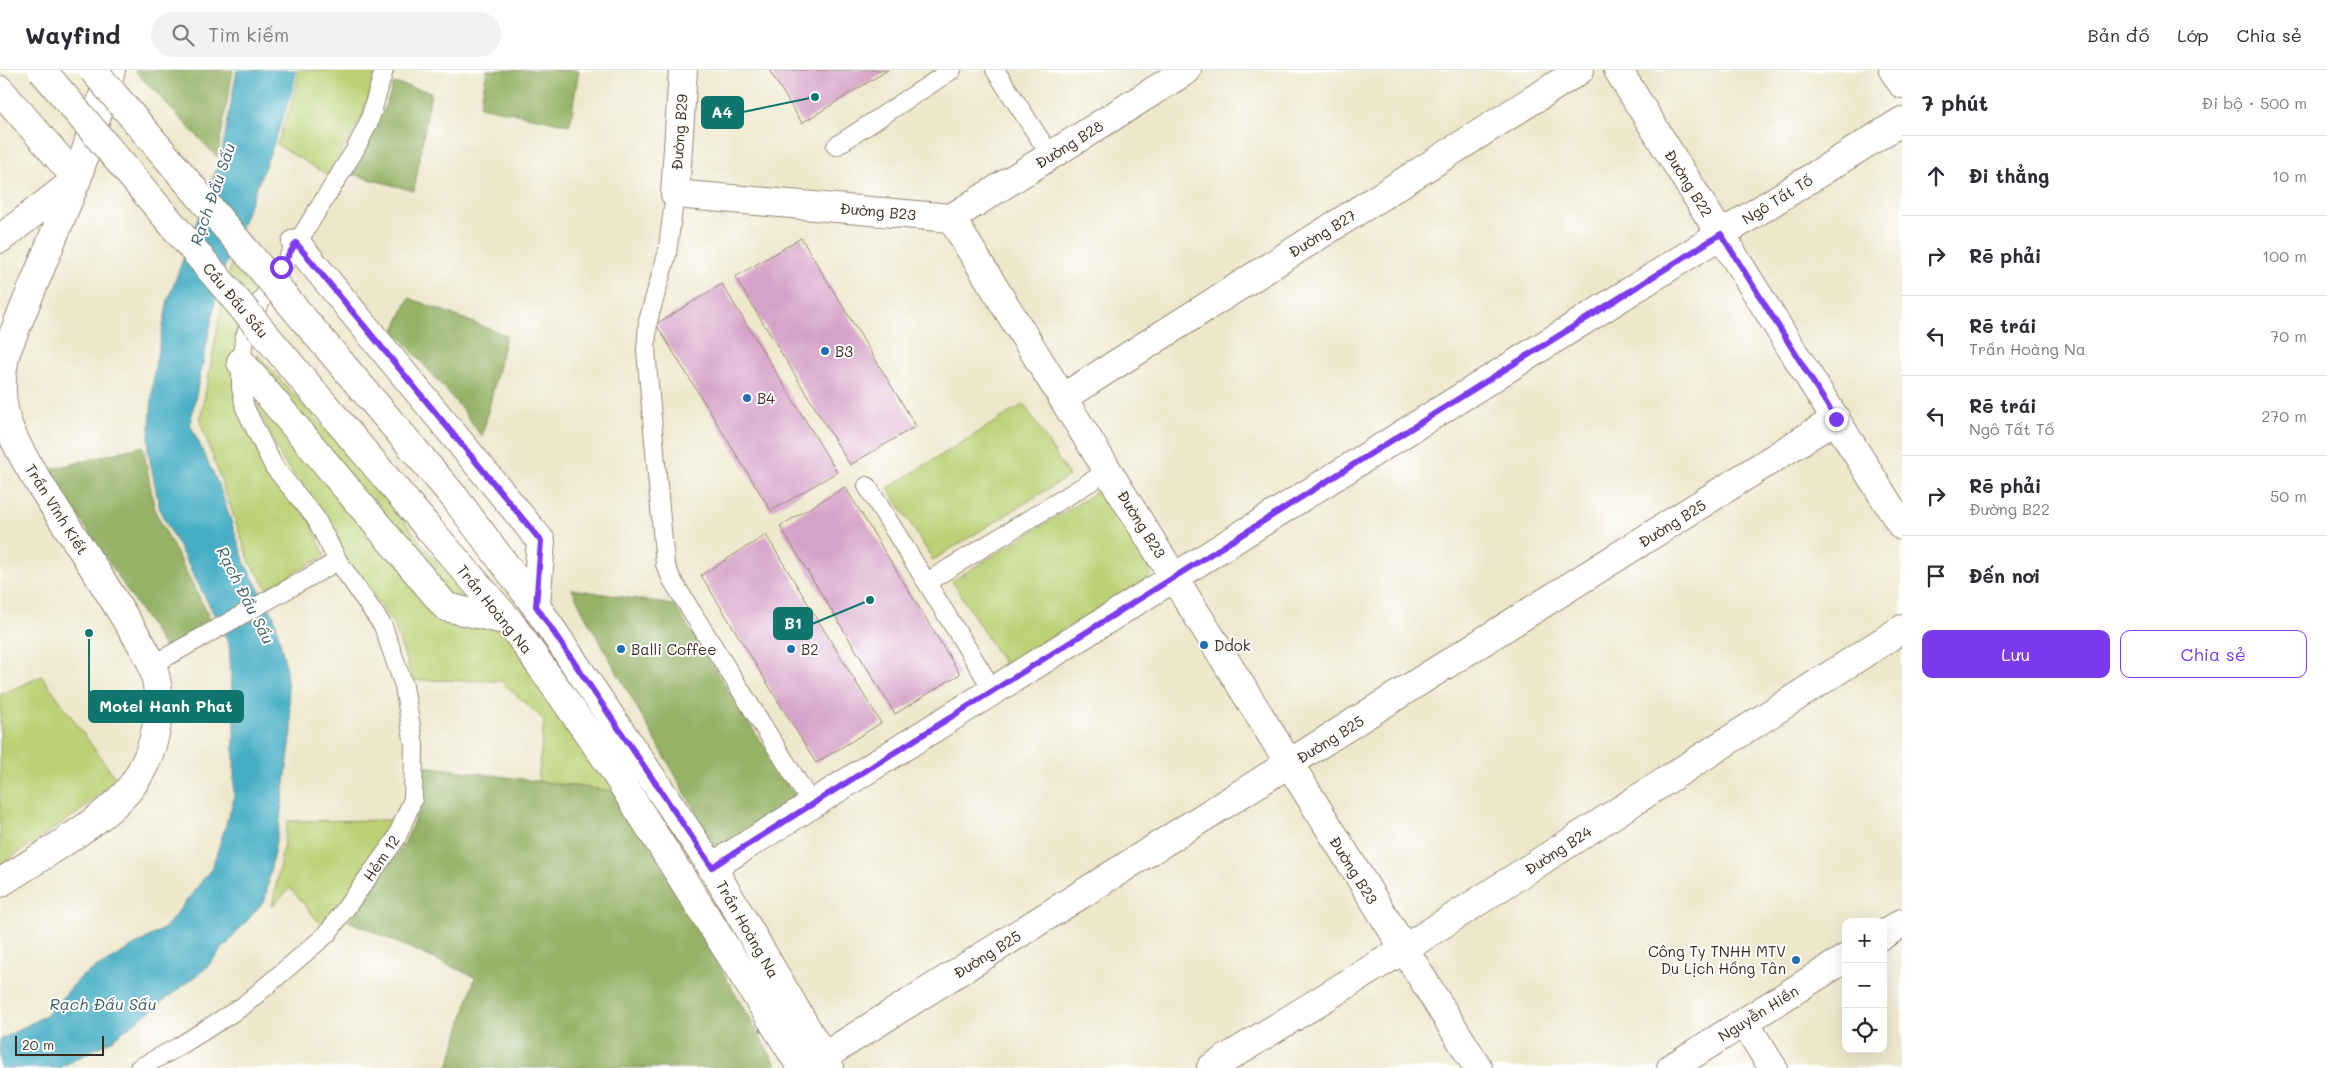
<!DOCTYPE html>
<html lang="vi">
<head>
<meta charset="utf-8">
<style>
  :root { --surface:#fff; --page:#f2f2f3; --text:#2b2b33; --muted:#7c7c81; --line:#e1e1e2; --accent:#7c3aed }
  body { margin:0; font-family:Mali,sans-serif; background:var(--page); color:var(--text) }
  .controls { position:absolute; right:15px; bottom:15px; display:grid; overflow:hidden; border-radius:10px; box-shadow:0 5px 20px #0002 }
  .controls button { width:45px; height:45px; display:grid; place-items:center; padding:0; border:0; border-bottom:1px solid var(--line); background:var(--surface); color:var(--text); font:25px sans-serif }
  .scale { position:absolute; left:15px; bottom:12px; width:89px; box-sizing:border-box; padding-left:5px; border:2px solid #3b2a1e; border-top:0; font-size:14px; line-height:18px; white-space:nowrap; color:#3b2a1e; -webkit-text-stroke:4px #fff; paint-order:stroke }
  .stop { position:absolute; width:15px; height:15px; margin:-11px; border:4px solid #7c3aed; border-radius:50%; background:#fff }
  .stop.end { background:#7c3aed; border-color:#fff; box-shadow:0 1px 5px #0008 }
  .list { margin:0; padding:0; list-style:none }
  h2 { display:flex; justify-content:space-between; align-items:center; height:65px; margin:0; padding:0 20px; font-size:21px }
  h2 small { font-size:16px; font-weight:400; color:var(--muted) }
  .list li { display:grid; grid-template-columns:32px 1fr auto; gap:15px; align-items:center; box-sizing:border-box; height:80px; padding:0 20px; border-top:1px solid var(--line) }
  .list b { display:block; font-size:19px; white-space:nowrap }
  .list p { margin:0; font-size:16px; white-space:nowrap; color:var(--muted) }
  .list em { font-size:16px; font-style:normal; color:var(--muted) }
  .actions { display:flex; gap:10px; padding:15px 20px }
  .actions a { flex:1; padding:11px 0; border:1px solid var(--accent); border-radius:10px; text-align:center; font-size:18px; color:var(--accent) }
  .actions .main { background:var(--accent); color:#fff }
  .icon { flex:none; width:28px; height:28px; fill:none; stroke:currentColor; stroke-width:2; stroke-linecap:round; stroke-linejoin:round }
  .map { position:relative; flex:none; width:1902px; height:998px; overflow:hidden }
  header { display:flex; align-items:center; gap:30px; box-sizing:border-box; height:70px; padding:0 25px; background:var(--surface); border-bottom:1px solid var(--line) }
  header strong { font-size:24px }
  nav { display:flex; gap:28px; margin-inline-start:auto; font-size:18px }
  .search { width:350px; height:45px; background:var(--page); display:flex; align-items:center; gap:12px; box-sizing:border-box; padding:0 18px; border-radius:28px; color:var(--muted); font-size:19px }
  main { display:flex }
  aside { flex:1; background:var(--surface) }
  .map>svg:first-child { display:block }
</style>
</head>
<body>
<header>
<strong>Wayfind</strong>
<div class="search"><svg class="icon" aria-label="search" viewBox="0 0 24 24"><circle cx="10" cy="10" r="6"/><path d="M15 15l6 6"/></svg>Tìm kiếm</div>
<nav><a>Bản đồ</a><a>Lớp</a><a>Chia sẻ</a></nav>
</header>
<main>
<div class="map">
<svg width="1902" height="998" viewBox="0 0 1902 998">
  <rect width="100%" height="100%" fill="#fff"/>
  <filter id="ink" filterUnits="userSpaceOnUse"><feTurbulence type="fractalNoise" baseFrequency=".02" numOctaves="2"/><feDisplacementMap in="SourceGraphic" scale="10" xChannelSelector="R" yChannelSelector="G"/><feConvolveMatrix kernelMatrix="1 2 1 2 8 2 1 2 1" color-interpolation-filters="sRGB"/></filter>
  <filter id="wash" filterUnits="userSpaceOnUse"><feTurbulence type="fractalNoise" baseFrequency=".0096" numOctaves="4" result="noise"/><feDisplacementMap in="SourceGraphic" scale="20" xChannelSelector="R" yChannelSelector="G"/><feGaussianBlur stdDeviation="1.12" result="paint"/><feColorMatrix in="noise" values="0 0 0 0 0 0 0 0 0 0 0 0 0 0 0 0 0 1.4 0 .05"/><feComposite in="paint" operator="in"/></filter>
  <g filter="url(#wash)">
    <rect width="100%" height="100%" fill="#ede7cb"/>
    <!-- green -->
    <path fill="#bcd074" stroke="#7c7d49" d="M298,0H377L362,47L328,105L277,75L296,19Z
      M235,184L263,214L234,315L245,357L269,398L310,450L325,486L267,518L250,493L200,351L227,208Z
      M257,284L369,406L455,515L494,545L535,560L619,722L538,711L544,650L501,611L413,610L394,555L348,492L324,442L283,391L255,332Z
      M1024,334L1069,406L933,490L888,418Z
      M1101,419L1150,496V506L1005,596L952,511Z
      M42,606L116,709L80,741L0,795V625Z
      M398,750L325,859L290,818L272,837L288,751Z"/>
    <!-- forest -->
    <path fill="#95b266" stroke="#686e42" d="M136,0H233L217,87L136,2Z
      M487,0H579L570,55L480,36Z
      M394,13L431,22L414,121L351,104L382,45Z
      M409,228L506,265L482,367L463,340L394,260Z
      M143,376L155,441L213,554L165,578L48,400Z
      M572,519L674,535L796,727L717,779L583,542Z
      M423,696L619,722L778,998H448L475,907L349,851L405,773L422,730Z"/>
    <!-- water -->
    <path fill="#45adc4" stroke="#406c71" d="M237,0H296L293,18L273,76L220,209L190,354L220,418L246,496L274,546L285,593L292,660L280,749L265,830L205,899L112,970L60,998H0V970L46,945L82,906L166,857L212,798L234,729V658L229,573L160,441L148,380L154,302L168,230L221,87Z"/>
    <g id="blocks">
      <!-- building -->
      <path fill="#d6a3c8" d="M769,0H888L802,53Z
        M801,168L916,356L850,395L735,207Z
        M722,214L837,402L771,441L656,254Z
        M845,417L960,604L895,644L780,456Z
        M766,465L881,653L816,693L701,505Z"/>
    </g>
  </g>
  <g filter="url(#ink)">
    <use href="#blocks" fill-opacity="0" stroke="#948874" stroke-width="1"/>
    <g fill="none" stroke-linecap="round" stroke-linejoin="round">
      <!-- service casing -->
      <g stroke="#948874" stroke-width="20">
        <path id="service" d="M995,0L1051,86
          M836,76L952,0
          M675,124L667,184L648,251L646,281L665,494L672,510L811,733
          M867,416L993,620
          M927,512L1108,401
          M152,595L338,491
          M139,998L178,977L243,936L327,864L396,769L413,729L414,675L404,616L383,556L338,491L315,447L274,397L245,338L241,318V292L244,269L253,244L355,80L369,52L384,0"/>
      </g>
      <!-- minor casing -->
      <g stroke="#948874" stroke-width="30">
        <path id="minor" d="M683,0L675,124L951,148L1478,998
          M1618,0L1902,456
          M1893,0L1902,14
          M951,148L1187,0
          M0,169L77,109
          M1064,327L1580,0
          M712,797L1902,51
          M1744,952L1773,998
          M823,987L1836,349
          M1211,998L1404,879L1902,559"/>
      </g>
      <!-- tertiary casing -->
      <g stroke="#948874" stroke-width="30">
        <path id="tertiary" d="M0,813C36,789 109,749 133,714C156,681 166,634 152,595C147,581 136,566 128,553C105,515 81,478 57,441C40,414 13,375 5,345C0,323 1,303 6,282L77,109L111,0
          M1883,865L1902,853
          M1671,998L1846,888"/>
      </g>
      <!-- secondary casing -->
      <g stroke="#948874" stroke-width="30">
        <path id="secondary" d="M0,20L77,109
          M296,173L541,471L536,536
          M241,292L446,537L509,551
          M455,428L536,536L712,797L830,998
          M430,460L509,551L609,693L802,998"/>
      </g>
      <!-- service -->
      <use href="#service" stroke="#fff" stroke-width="18"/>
      <!-- minor -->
      <use href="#minor" stroke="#fff" stroke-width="28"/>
      <!-- tertiary -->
      <use href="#tertiary" stroke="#fff" stroke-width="28"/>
      <!-- secondary -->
      <use href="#secondary" stroke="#fff" stroke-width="28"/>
      <!-- secondary-bridge casing -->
      <g stroke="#948874" stroke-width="30" stroke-linecap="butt">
        <path id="secondary-bridge" d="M42,0L430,460
          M93,0L455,428"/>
      </g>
      <!-- secondary-bridge -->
      <use href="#secondary-bridge" stroke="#fff" stroke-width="28"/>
    </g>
  </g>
  <g fill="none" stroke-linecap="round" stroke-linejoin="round" filter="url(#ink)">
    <!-- route -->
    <path stroke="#7c3aed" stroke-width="6" d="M281,197L296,173L541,471L536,536L712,797L1721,164L1836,349"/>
  </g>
  <!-- markers -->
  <g fill="#1f6fb2" stroke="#fff" stroke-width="2">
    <circle cx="825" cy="281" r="5"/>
    <circle cx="747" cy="328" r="5"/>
    <circle cx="1204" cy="575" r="5"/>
    <circle cx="621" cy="579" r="5"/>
    <circle cx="791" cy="579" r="5"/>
    <circle cx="1796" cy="890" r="5"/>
  </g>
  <g text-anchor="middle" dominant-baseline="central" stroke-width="4" stroke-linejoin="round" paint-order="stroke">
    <!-- street labels -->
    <g font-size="15" fill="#3b2a1e" stroke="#fff">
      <text transform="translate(679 62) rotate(-86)">Đường B29</text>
      <text transform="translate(1069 74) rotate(-32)">Đường B28</text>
      <text transform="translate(1689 113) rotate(58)">Đường B22</text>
      <text transform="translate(1777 129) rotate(-32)">Ngô Tất Tố</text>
      <text transform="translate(878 141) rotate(5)">Đường B23</text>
      <text transform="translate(1322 163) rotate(-32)">Đường B27</text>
      <text transform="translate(236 230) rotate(50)">Cầu Đầu Sấu</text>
      <text transform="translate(57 439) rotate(58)">Trần Vĩnh Kiết</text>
      <text transform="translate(1672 453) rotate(-32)">Đường B25</text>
      <text transform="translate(1142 454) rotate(58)">Đường B23</text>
      <text transform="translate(495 539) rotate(51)">Trần Hoàng Na</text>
      <text transform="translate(1330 669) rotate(-32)">Đường B25</text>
      <text transform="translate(1558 780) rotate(-33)">Đường B24</text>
      <text transform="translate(381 788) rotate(-56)">Hẻm 12</text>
      <text transform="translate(1354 800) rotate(58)">Đường B23</text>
      <text transform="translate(748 859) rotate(60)">Trần Hoàng Na</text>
      <text transform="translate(987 884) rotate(-32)">Đường B25</text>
      <text transform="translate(1758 943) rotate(-32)">Nguyễn Hiền</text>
    </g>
    <!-- poi labels -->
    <g font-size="15" fill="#3b2a1e" stroke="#fff" text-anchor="start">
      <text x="835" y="281">B3</text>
      <text x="757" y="328">B4</text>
      <text x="1214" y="575">Ddok</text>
      <text x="631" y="579">Balli Coffee</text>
      <text x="801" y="579">B2</text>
      <text x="1786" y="881" text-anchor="end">Công Ty TNHH MTV<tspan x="1786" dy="17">Du Lịch Hồng Tân</tspan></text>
    </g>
    <!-- water labels -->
    <g font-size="16" font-style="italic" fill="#3f5e60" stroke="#fff">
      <text transform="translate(212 124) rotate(-71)">Rạch Đầu Sấu</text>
      <text transform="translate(246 525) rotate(63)">Rạch Đầu Sấu</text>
      <text x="103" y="933">Rạch Đầu Sấu</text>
    </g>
  </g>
  <!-- callouts -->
  <path fill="none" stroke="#0f766e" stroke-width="2" d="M815 27L743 42M870 530L812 554M89 563L89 636"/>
  <g fill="#0f766e" stroke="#fff" stroke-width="2">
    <circle cx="815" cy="27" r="5"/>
    <circle cx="870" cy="530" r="5"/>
    <circle cx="89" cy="563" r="5"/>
  </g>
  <g fill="#0f766e" stroke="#0f766e" stroke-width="2">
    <rect x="702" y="27" width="41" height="31" rx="5"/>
    <rect x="774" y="538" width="38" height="31" rx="5"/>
    <rect x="89" y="621" width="154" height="31" rx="5"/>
  </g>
  <g font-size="16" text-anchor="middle" font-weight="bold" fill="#fff">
    <text x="722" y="48">A4</text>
    <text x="793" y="559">B1</text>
    <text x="166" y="642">Motel Hanh Phat</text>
  </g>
</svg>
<div class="controls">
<button>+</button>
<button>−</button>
<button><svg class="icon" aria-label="locate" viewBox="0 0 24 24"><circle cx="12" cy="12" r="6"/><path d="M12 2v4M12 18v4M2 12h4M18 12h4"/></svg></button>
</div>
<div class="scale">20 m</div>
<div class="stop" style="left:281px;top:197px"></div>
<div class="stop end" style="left:1836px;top:349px"></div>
</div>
<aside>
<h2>7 phút<small>Đi bộ · 500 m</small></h2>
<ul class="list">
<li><svg class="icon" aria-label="ahead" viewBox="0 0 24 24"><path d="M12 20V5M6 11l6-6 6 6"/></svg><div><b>Đi thẳng</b></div><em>10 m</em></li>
<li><svg class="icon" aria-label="right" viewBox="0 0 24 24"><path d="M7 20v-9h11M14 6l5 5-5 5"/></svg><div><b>Rẽ phải</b></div><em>100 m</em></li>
<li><svg class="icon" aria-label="left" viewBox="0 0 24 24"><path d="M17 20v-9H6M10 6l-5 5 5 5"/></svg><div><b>Rẽ trái</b><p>Trần Hoàng Na</p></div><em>70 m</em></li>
<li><svg class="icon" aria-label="left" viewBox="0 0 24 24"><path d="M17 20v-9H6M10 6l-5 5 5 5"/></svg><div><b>Rẽ trái</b><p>Ngô Tất Tố</p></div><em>270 m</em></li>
<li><svg class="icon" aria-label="right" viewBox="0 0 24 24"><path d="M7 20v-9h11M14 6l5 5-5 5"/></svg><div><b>Rẽ phải</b><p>Đường B22</p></div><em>50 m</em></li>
<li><svg class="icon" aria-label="arrive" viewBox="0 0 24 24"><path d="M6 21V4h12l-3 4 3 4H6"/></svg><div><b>Đến nơi</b></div></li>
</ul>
<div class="actions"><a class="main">Lưu</a><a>Chia sẻ</a></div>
</aside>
</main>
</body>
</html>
